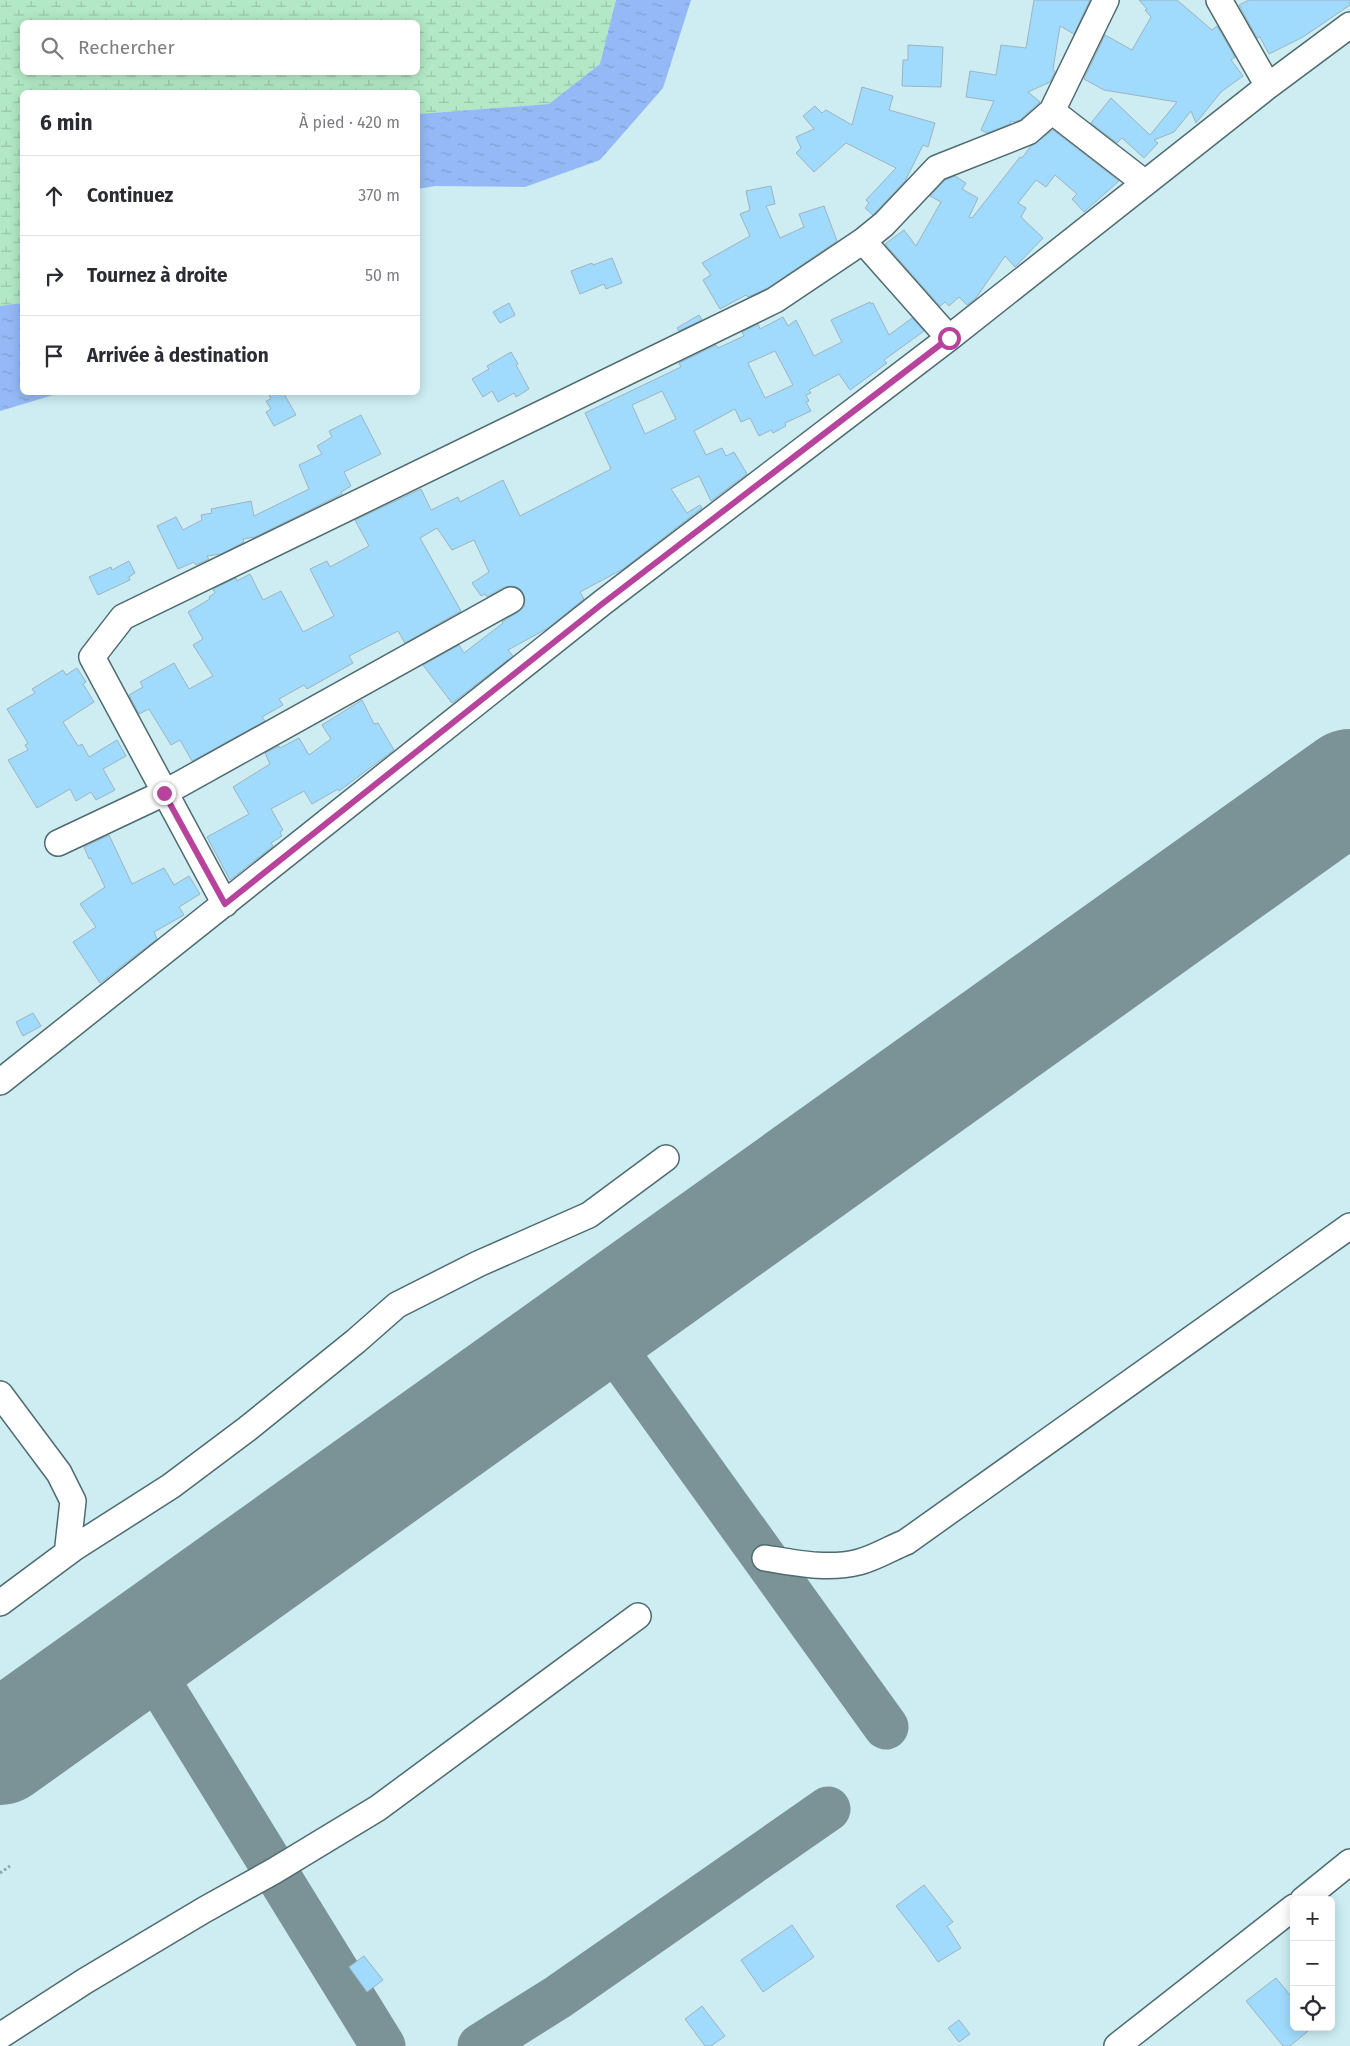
<!DOCTYPE html>
<html lang="fr">
<head>
<meta charset="utf-8">
<style>
  :root { --surface:#fff; --page:#f7f7f7; --text:#2b2b33; --muted:#7c7c81; --line:#e1e1e2 }
  body { margin:0; font-family:"Fira Sans",sans-serif; background:var(--page); color:var(--text) }
  .controls { position:absolute; right:15px; bottom:15px; display:grid; overflow:hidden; border-radius:8px; box-shadow:0 2px 12px #0003 }
  .controls button { width:45px; height:45px; display:grid; place-items:center; padding:0; border:0; border-bottom:1px solid var(--line); background:var(--surface); color:var(--text); font:25px sans-serif }
  .stop { position:absolute; width:15px; height:15px; margin:-11px; border:4px solid #b7439c; border-radius:50%; background:#fff }
  .stop.end { background:#b7439c; border-color:#fff; box-shadow:0 1px 5px #0008 }
  .list { margin:0; padding:0; list-style:none }
  h2 { display:flex; justify-content:space-between; align-items:center; height:65px; margin:0; padding:0 20px; font-size:21px }
  h2 small { font-size:16px; font-weight:400; color:var(--muted) }
  .list li { display:grid; grid-template-columns:32px 1fr auto; gap:15px; align-items:center; box-sizing:border-box; height:80px; padding:0 20px; border-top:1px solid var(--line) }
  .list b { display:block; font-size:19px; white-space:nowrap }
  .list em { font-size:16px; font-style:normal; color:var(--muted) }
  .icon { flex:none; width:28px; height:28px; fill:none; stroke:currentColor; stroke-width:2; stroke-linecap:round; stroke-linejoin:round }
  .map { position:relative; flex:none; width:1350px; height:2046px; overflow:hidden }
  .search { position:absolute; background:var(--surface); box-shadow:0 2px 12px #0003; left:20px; top:20px; width:400px; height:55px; display:flex; align-items:center; gap:12px; box-sizing:border-box; padding:0 18px; border-radius:8px; color:var(--muted); font-size:19px }
  .panel { position:absolute; background:var(--surface); box-shadow:0 2px 12px #0003; left:20px; top:90px; width:400px; height:305px; border-radius:8px }
  .map>svg:first-child { display:block }
</style>
</head>
<body>
<div class="map">
<svg width="1350" height="2046" viewBox="0 0 1350 2046">
  <defs>
    <pattern id="wetland-marsh" width="20" height="14" patternUnits="userSpaceOnUse" patternTransform="scale(1.25)"><rect width="20" height="14" fill="#b2e8c5"/><path d="M1 5h8M5 5V1M11 12h8M15 12V8" fill="none" stroke="#98c6a8"/></pattern>
    <pattern id="water-ripples" width="26" height="14" patternUnits="userSpaceOnUse" patternTransform="scale(1.25)"><rect width="26" height="14" fill="#95b9f6"/><path d="M2 4q2-2 4 0t4 0M15 11q2-2 4 0t4 0" fill="none" stroke="#7f9ed2"/></pattern>
  </defs>
  <rect width="100%" height="100%" fill="#cdedf2"/>
  <!-- wetland -->
  <path fill="url(#wetland-marsh)" fill-rule="evenodd" d="M0,0H616L600,64L549,104L418,114V92H22V303L0,306ZM22,22H418V72H22Z"/>
  <!-- water -->
  <path fill="url(#water-ripples)" d="M616,0H691L663,88L600,160L525,187L435,186L418,189V114L549,104L600,64Z
    M22,303V392L60,393L0,411V306Z"/>
  <g fill="none" stroke-linecap="round" stroke-linejoin="round">
    <!-- taxiway -->
    <path stroke="#7b9296" stroke-width="45" d="M595,1322L886,1727
      M139,1650L383,2046
      M480,2046L558,1997L828,1809"/>
    <!-- runway -->
    <path stroke="#7b9296" stroke-width="112" d="M0,1749L1350,785"/>
  </g>
  <!-- building -->
  <path fill="#a0dbfd" stroke="#9cb3c2" fill-rule="evenodd" d="M1034,0H1090L1074,34L1060,26L1053,69L1055,72L1050,82L1028,92L1040,102L1020,120L1014,122L1011,121L1010,124L987,133L981,130L994,101L966,97L970,71L996,75L1001,45L1026,48Z
    M1139,0H1177L1212,30L1217,26L1235,57L1231,60L1243,76L1221,92L1196,123L1191,111L1174,132L1154,140L1158,143L1144,158L1122,138L1117,143L1091,123L1111,98L1150,135L1177,102L1104,90L1084,79L1105,35L1132,50L1151,17L1145,10L1147,9Z
    M1249,0H1350V5L1303,37L1269,54L1260,37L1257,38L1239,5Z
    M908,45L943,47L941,87L902,86L903,60H908Z
    M862,87L893,96L889,110L935,123L928,147L923,145L905,181L873,215L865,208L869,203L866,200L896,168L846,143L814,172L796,153L801,148L796,137L814,129L803,116L815,106L822,113L826,110L852,125Z
    M1053,130L1119,181L1084,212L1072,199L1077,194L1055,175L1046,187L1036,180L1018,203L1026,208L1021,217L1043,238L1015,267L1005,256L976,298L967,305L959,297L949,306L945,302L940,306L885,244L904,230L916,246L941,202L930,196L945,180L955,176L966,183L962,189L978,198L969,217L972,218L1020,157L1022,158L1031,146Z
    M771,186L775,204L766,206L780,238L804,227L799,214L824,206L837,241L768,288L748,297L746,295L720,309L703,280L711,275L702,263L750,236L740,214L750,210L746,191Z
    M612,258L622,283L606,289L604,284L580,294L571,271L592,263L593,265Z
    M870,302L871,304L873,303L889,335L912,318L924,331L884,360L887,363L850,390L839,374L809,390L811,393L806,395L809,401L806,402L811,411L785,423L786,426L773,433L771,430L759,436L750,418L741,422L735,409L694,431L706,455L722,448L726,456L734,452L747,474L711,501L699,476L671,489L687,513L700,505L702,508L623,569L580,592L584,599L548,628L508,650L513,656L452,703L423,665L459,645L464,653L503,623L502,622L518,612L524,607L525,600L523,593L519,588L512,586L504,587L487,597L485,594L481,596L472,583L489,572L474,540L452,550L437,528L420,538L461,611L405,643L398,631L349,656L353,663L307,689L304,685L279,699L283,705L262,717L265,721L192,761L180,740L171,745L149,709L139,714L129,695L143,687L140,682L174,663L189,689L213,676L193,645L203,639L188,612L210,599L209,597L215,593L213,589L236,578L237,581L250,574L263,600L281,591L303,632L334,616L310,569L327,561L330,567L369,546L355,520L421,489L431,510L458,497L460,502L503,480L520,516L611,469L585,413L681,367L679,363L716,345L718,348L744,336L742,332L758,324L760,329L783,317L788,326L796,320L814,356L842,342L831,320ZM775,351L793,385L765,398L748,363ZM662,391L676,419L645,434L632,405Z
    M509,303L515,315L500,323L493,312Z
    M699,315L702,320L679,331L677,328Z
    M511,352L518,364L516,365L529,389L516,397L514,393L498,402L492,391L483,397L472,379L489,369L487,366Z
    M268,392H283L296,415L274,426L266,412L271,409L266,401L271,399Z
    M361,415L381,454L344,472L351,486L341,492L342,494L255,537L243,539L244,542L221,554L207,556L209,559L196,565L194,562L178,569L157,526L176,517L183,530L202,520L201,515L212,513L211,509L251,501L254,516L309,489L299,465L322,454L317,446L332,437L329,431Z
    M129,561L135,573L129,577L130,580L98,595L89,577L111,567L112,570Z
    M77,668L86,682L83,684L94,702L63,722L78,746L82,744L89,757L117,740L126,756L103,769L115,790L96,800L91,792L76,801L70,789L37,808L8,760L28,750L25,745L28,743L7,709L35,693L32,689L63,670L66,675Z
    M362,700L374,724L378,723L394,750L339,791L338,789L312,804L304,791L271,809L283,830L280,832L282,836L271,843L273,846L230,880L207,837L249,814L233,787L270,764L265,753L279,746L280,748L299,738L309,755L331,739L322,725Z
    M109,835L132,884L164,868L174,885L189,876L200,894L179,907L184,915L154,932L157,939L100,983L73,942L96,927L80,904L105,887L91,858L89,859L84,847Z
    M33,1013L41,1026L23,1036L16,1022Z
    M924,1885L953,1922L947,1926L961,1948L938,1962L927,1946L896,1906Z
    M792,1925L814,1957L763,1992L741,1960Z
    M364,1956L383,1980L367,1992L349,1967Z
    M1276,1978L1294,2000V2027H1313L1290,2046H1283L1246,2001Z
    M702,2006L725,2036L711,2046H705L685,2019Z
    M959,2020L970,2034L959,2042L948,2028Z"/>
  <g fill="none" stroke-linecap="round" stroke-linejoin="round">
    <!-- minor casing -->
    <g stroke="#4e6b6f" stroke-width="28">
      <path id="minor" d="M1106,0L1052,111L1145,183
        M1219,0L1268,86
        M863,241L884,224L937,168L1028,132L1052,111
        M58,843L164,793L511,600
        M225,904L92,657L123,617L775,300L863,241L949,338
        M0,1082L602,603L949,338L1268,86L1350,25
        M0,1394L59,1473L73,1501L68,1546L74,1548
        M765,1558C796,1563 828,1570 859,1562C875,1558 891,1548 906,1542L1350,1226
        M0,1603L74,1548L171,1486L247,1429L356,1341L397,1305L478,1264L589,1215L666,1158
        M1303,1900L1350,1862
        M0,2036L85,1981L204,1910L274,1871L378,1808L638,1616
        M1117,2046L1294,1907"/>
    </g>
    <!-- path -->
    <path stroke="#8ea7ab" stroke-width="3" stroke-dasharray="2.5 2.5" stroke-linecap="butt" d="M0,1873L10,1866"/>
    <!-- minor -->
    <use href="#minor" stroke="#fff" stroke-width="25"/>
  </g>
  <g fill="none" stroke-linecap="round" stroke-linejoin="round">
    <!-- route -->
    <path stroke="#b7439c" stroke-width="6" d="M164,793L225,904L602,604L949,338"/>
  </g>
</svg>
<div class="controls">
<button>+</button>
<button>−</button>
<button><svg class="icon" aria-label="locate" viewBox="0 0 24 24"><circle cx="12" cy="12" r="6"/><path d="M12 2v4M12 18v4M2 12h4M18 12h4"/></svg></button>
</div>
<div class="stop" style="left:949px;top:338px"></div>
<div class="stop end" style="left:164px;top:793px"></div>
<div class="search"><svg class="icon" aria-label="search" viewBox="0 0 24 24"><circle cx="10" cy="10" r="6"/><path d="M15 15l6 6"/></svg>Rechercher</div>
<section class="panel">
<h2>6 min<small>À pied · 420 m</small></h2>
<ul class="list">
<li><svg class="icon" aria-label="ahead" viewBox="0 0 24 24"><path d="M12 20V5M6 11l6-6 6 6"/></svg><div><b>Continuez</b></div><em>370 m</em></li>
<li><svg class="icon" aria-label="right" viewBox="0 0 24 24"><path d="M7 20v-9h11M14 6l5 5-5 5"/></svg><div><b>Tournez à droite</b></div><em>50 m</em></li>
<li><svg class="icon" aria-label="arrive" viewBox="0 0 24 24"><path d="M6 21V4h12l-3 4 3 4H6"/></svg><div><b>Arrivée à destination</b></div></li>
</ul>
</section>
</div>
</body>
</html>
